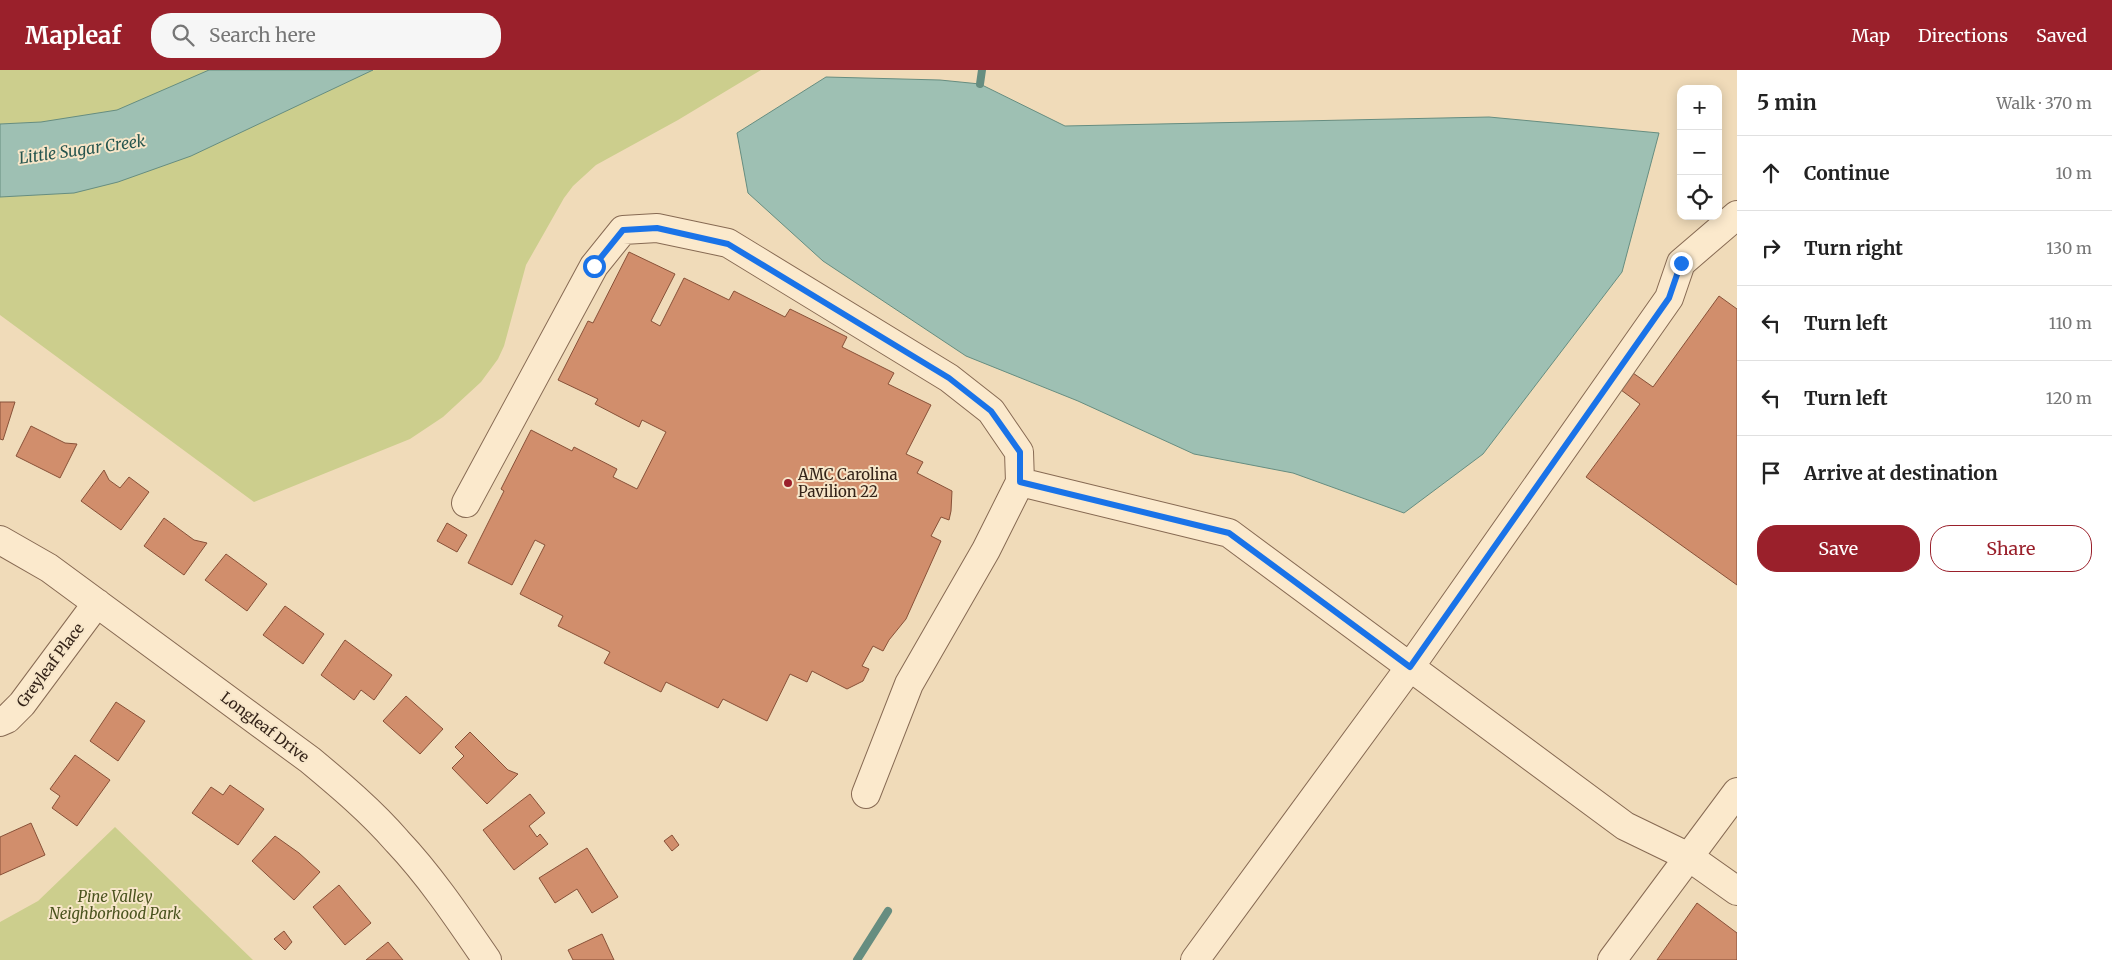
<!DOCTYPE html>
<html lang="en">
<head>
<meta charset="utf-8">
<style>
  :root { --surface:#fff; --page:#f6f6f6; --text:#222; --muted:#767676; --line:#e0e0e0; --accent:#9a202b }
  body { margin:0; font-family:Merriweather,serif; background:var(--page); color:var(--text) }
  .controls { position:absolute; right:15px; top:15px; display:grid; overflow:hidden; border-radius:10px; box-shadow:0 2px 12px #0003 }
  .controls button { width:45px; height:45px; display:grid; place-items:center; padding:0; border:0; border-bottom:1px solid var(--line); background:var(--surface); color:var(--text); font:25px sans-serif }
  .stop { position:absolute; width:15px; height:15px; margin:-11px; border:4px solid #1a73e8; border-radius:50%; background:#fff }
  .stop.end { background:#1a73e8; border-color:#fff; box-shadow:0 1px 5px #0008 }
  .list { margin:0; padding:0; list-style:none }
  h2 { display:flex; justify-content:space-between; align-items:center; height:65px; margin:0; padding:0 20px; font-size:21px }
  h2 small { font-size:16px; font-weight:400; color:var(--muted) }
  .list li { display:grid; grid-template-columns:32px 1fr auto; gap:15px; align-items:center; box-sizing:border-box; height:75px; padding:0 20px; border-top:1px solid var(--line) }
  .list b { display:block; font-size:19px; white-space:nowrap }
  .list em { font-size:16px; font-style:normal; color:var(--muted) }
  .actions { display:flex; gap:10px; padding:15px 20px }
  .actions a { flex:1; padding:11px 0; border:1px solid var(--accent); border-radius:20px; text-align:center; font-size:18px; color:var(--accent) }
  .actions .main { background:var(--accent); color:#fff }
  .icon { flex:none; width:28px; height:28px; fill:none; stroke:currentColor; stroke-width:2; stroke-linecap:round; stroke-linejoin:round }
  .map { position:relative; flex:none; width:1737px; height:890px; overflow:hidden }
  header { display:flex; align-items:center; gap:30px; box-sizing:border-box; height:70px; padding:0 25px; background:var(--accent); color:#fff }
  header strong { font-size:24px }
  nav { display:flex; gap:28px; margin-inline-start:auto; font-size:18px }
  .search { width:350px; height:45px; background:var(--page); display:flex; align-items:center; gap:12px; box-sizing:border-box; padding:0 18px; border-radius:20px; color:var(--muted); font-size:19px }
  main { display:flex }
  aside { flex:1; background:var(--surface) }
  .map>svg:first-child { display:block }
</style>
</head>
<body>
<header>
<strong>Mapleaf</strong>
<div class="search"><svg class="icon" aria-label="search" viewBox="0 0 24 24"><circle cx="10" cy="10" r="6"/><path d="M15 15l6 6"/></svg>Search here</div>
<nav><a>Map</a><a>Directions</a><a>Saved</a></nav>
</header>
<main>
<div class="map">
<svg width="1737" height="890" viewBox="0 0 1737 890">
  <rect width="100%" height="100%" fill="#f0dbb9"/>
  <!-- green -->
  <path fill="#ccce8d" d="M0,0H761L678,50L596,95L573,116L564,128L526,195L504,276L498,289L481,312L443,347L410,369L254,432L0,245Z
    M115,757L253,890H0V852L38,831Z"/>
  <!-- water -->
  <path fill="#9ec0b3" stroke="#668d80" d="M209,0H373L191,86L118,112L74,123L0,127V54L41,52L117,40Z
    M826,7L940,10L980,14L1065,56L1489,47L1659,63L1622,202L1483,384L1404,443L1293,403L1194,384L1078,331L966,286L823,191L748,123L737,63Z"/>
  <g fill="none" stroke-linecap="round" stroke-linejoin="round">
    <!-- stream -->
    <path stroke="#668d80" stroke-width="8" d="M980,14L982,0
      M857,890L888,841"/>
  </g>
  <!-- building -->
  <path fill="#d18e6c" stroke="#885138" d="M629,182L675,204L651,251L660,256L684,208L729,230L734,221L785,247L790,239L847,267L842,277L894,303L888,314L931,335L906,384L923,392L917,403L952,421L951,441L949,450L941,447L931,466L941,471L906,549L889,570L883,581L873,576L862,596L869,599L863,611L847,619L812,601L807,612L790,604L767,651L723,629L718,638L666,612L661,622L604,593L610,582L558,556L563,546L520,524L545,475L535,470L512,515L468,493L504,421L501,419L531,360L572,381L574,377L617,399L613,407L637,419L666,362L642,350L639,357L595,334L598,329L558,310L588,251L593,253Z
    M1719,226L1737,239V515L1586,407L1640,334L1621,320L1633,303L1653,317Z
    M0,332H15L3,370L0,369Z
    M31,356L65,373L77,374L60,408L16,386Z
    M104,400L109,410L120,418L129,407L149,422L121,460L81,431Z
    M164,448L194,470L207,473L184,505L144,476Z
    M447,453L467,465L457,482L437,471Z
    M226,484L267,514L247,541L205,510Z
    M285,536L324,564L303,594L263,565Z
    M345,570L392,605L374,630L361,620L354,630L321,605Z
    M406,626L443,659L420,684L383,651Z
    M116,632L145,651L118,691L90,671Z
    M470,662L508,700L518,704L487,734L452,698L464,686L455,677Z
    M75,685L110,710L77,756L52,738L60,726L50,719Z
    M230,715L264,739L238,775L192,743L211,717L223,725Z
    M530,724L545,743L529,756L537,767L540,764L548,774L514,800L483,760Z
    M31,753L45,785L0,805V767Z
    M672,765L679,775L672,781L664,771Z
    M275,766L299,783L320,802L294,830L252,791Z
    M587,778L618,827L592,843L577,819L555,833L539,808Z
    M339,815L371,853L345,875L313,837Z
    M1697,833L1737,863V890H1657Z
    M284,861L292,872L285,880L274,869Z
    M602,864L614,890H573L568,880Z
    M388,872L403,890H366Z"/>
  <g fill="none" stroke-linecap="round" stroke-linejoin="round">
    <!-- minor casing -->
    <g stroke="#876a53" stroke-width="30">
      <path id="minor" d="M1020,412L1229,463L1625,756L1689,787L1737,821
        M466,433L594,196L623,160L657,158L728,173L949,308L991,341L1019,382L1020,412L986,480L909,614L866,724
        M0,470L49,498L310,690C340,715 371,741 397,771C431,807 459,849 487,890
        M0,652L7,649L22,634L97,533
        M1195,890L1410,597L1669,228L1681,193L1737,145
        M1612,890L1737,722"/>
    </g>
    <!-- minor -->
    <use href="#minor" stroke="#fbe9cc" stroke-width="28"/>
  </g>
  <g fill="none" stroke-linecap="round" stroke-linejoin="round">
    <!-- route -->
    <path stroke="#1a73e8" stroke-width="6" d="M594,196L623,160L657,158L728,174L949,308L991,341L1020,382V412L1229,463L1410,597L1669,228L1681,193"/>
  </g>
  <!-- markers -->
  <circle fill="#9a202b" stroke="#f7e6c9" stroke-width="2" cx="788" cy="413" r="5"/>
  <g text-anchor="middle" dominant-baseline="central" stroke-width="4" stroke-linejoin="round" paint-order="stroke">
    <!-- poi labels -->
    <g font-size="15" fill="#352419" stroke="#f7e6c9" text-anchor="start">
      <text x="798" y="404">AMC Carolina<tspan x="798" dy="17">Pavilion 22</tspan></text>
    </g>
    <!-- street labels -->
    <g font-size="15" fill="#352419" stroke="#f7e6c9">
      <text transform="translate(50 595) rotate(-53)">Greyleaf Place</text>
      <text transform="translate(265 657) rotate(37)">Longleaf Drive</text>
    </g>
    <!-- park labels -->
    <g font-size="15" font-style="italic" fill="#4a531e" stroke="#f7e6c9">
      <text x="115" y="826">Pine Valley<tspan x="115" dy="17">Neighborhood Park</tspan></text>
    </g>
    <!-- water labels -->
    <g font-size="16" font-style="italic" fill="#27564f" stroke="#f7e6c9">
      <text transform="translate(82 79) rotate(-8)">Little Sugar Creek</text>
    </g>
  </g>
</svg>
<div class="controls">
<button>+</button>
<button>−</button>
<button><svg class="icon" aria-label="locate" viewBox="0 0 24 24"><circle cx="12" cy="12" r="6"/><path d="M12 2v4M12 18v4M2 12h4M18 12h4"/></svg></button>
</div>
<div class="stop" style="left:594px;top:196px"></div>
<div class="stop end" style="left:1681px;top:193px"></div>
</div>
<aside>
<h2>5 min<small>Walk · 370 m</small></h2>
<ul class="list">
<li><svg class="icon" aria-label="ahead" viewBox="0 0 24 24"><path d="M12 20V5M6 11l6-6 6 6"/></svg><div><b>Continue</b></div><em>10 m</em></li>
<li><svg class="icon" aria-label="right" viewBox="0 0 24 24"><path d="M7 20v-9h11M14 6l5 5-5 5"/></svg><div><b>Turn right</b></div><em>130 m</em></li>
<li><svg class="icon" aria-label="left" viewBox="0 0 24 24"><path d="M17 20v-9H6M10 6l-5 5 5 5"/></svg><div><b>Turn left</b></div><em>110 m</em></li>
<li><svg class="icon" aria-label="left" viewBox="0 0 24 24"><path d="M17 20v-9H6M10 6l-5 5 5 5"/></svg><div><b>Turn left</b></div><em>120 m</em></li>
<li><svg class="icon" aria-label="arrive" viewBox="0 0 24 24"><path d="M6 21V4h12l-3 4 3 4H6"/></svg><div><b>Arrive at destination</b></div></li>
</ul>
<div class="actions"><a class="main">Save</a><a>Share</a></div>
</aside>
</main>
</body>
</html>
